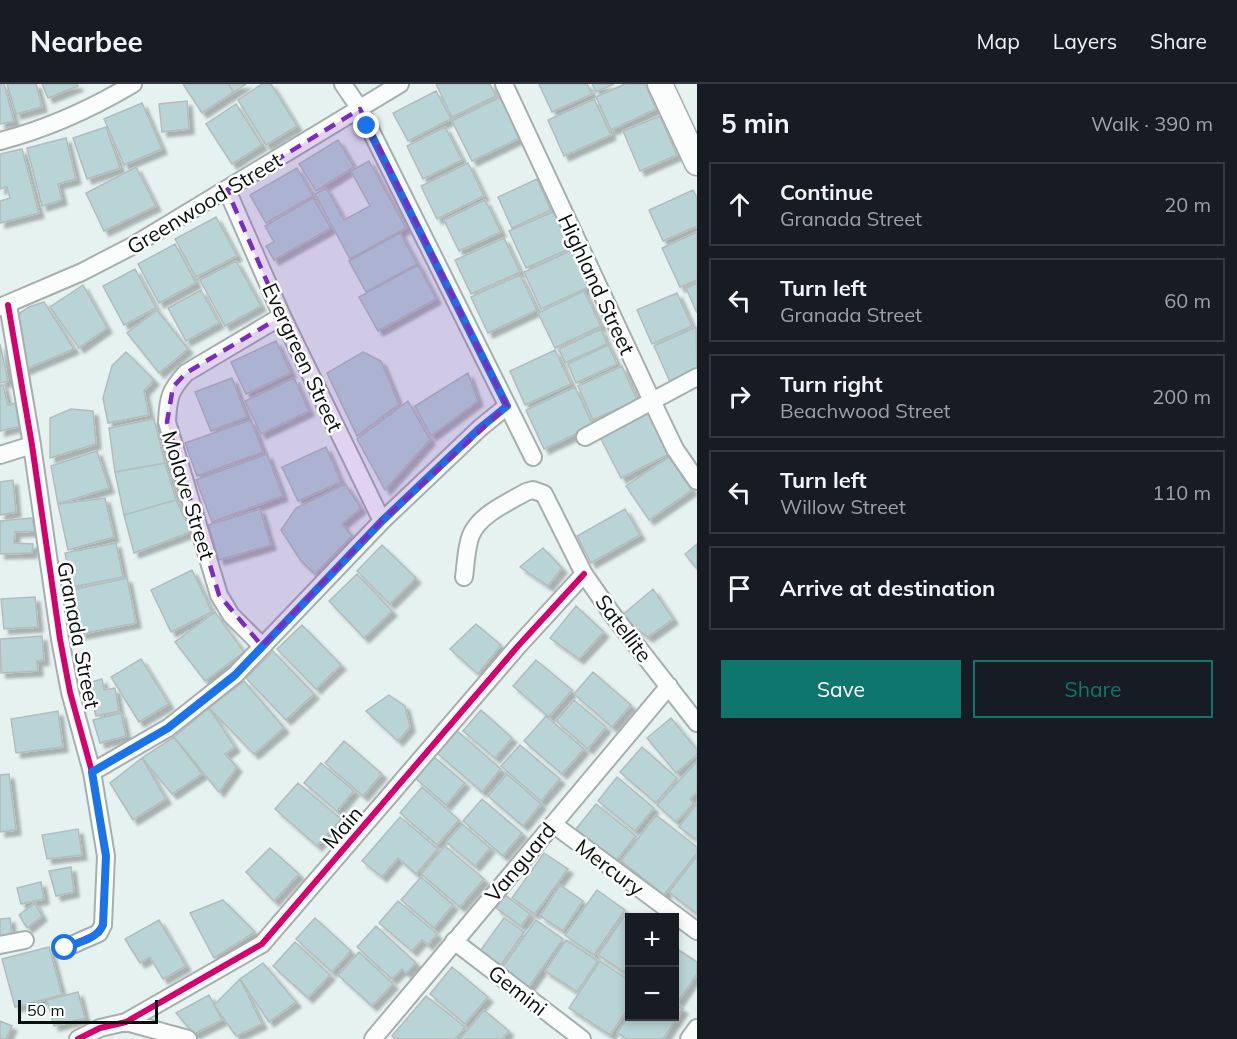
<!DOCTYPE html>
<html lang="en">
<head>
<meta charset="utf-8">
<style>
  :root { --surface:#171b24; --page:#20242c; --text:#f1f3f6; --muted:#9ea1a6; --line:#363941; --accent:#0f766e }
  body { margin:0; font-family:Mulish,sans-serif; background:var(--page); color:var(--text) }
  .controls { position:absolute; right:18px; bottom:18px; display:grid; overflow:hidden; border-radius:0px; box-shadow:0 3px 9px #0003 }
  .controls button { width:54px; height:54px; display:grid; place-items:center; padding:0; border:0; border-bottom:2px solid var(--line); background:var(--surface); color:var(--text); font:30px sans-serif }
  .scale { position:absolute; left:18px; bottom:15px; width:140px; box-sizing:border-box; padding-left:6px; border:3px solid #08100e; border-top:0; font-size:16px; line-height:21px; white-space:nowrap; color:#08100e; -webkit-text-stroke:4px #fff; paint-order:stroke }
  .stop { position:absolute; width:18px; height:18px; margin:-14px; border:4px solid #1a73e8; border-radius:50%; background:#fff }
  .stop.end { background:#1a73e8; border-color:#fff; box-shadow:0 2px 6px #0008 }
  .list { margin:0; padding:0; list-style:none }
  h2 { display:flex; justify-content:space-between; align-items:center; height:78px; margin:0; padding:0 24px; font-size:26px }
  h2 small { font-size:20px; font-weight:400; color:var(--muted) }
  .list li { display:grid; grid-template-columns:39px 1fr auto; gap:18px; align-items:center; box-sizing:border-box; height:84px; margin:0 12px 12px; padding:0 12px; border:2px solid var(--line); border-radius:0px }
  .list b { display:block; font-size:22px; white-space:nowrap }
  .list p { margin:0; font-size:20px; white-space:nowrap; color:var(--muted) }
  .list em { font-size:20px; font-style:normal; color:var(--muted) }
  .actions { display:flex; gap:12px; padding:18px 24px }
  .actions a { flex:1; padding:14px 0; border:2px solid var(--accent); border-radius:0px; text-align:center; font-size:21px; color:var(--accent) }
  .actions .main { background:var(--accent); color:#fff }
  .icon { flex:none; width:33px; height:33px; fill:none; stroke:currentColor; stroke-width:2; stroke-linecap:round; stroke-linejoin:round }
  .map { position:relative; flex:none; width:697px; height:955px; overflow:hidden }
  header { display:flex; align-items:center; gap:36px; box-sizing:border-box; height:84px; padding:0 30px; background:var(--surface); border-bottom:2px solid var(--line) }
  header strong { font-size:28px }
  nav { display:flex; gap:33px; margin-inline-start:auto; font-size:21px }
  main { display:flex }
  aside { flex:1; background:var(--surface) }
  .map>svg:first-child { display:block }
</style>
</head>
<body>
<header>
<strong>Nearbee</strong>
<nav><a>Map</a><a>Layers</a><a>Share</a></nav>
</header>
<main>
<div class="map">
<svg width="697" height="955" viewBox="0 0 697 955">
  <defs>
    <filter id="shadow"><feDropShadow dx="5" dy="5" stdDeviation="1.5" flood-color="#0004"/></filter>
  </defs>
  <rect width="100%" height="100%" fill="#e6f2f0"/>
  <!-- building -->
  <path fill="#b8d4d6" stroke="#b2bcbc" stroke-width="1.5" filter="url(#shadow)" d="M0,0H4L14,37L0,40Z
    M7,0H36L42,23L16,30Z
    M42,0H77L78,2L48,14Z
    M183,0H228L234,8L202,29Z
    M228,0H246L234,8Z
    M262,0H271L297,42L266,61L238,16Z
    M436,0H490L496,12L452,33Z
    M539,0H587L592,10L552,28Z
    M592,0H614L596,8Z
    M625,0H645L656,25L611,46L596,13Z
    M436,7L451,35L408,57L393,29Z
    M500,13L520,54L472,77L452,37Z
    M594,15L611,51L564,72L548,36Z
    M187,17L189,45L162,48L159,20Z
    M142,19L162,65L124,81L104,35Z
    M236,20L262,61L232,80L206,40Z
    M660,32L677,71L640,87L623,47Z
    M106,43L120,84L87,95L73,54Z
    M445,43L462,76L423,95L407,62Z
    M66,54L76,95L58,100L62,116L42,122L27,64Z
    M338,56L354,83L316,107L299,80Z
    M22,65L39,129L0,139V117L10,114L7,103L0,105V70Z
    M369,77L406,144L350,175L315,110L326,104L344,136L370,122L351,87Z
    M468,79L484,112L437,135L421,102Z
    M136,83L156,122L104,147L86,109Z
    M297,84L313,112L266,139L250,111Z
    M537,95L551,126L512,144L498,113Z
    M693,106L697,114V142L663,157L649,126Z
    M313,114L331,144L274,176L266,162L274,158L265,142Z
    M485,116L501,148L459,167L444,136Z
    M555,127L571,164L526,184L509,147Z
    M216,133L237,172L196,193L175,155Z
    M697,148V196L680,203L662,164Z
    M400,149L417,180L366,208L349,177Z
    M504,154L520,188L471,210L455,176Z
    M175,160L196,199L159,219L138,180Z
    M572,166L589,203L541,225L524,188Z
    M236,177L261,222L225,242L200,196Z
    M418,181L436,215L378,247L359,213Z
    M135,185L156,224L124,241L103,202Z
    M520,191L537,226L488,249L471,213Z
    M697,199V229L686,204Z
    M83,201L107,244L79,264L50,223Z
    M201,206L219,239L186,257L168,224Z
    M584,207L601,242L555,264L538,229Z
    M677,209L692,242L652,260L637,226Z
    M44,218L74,265L24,286L15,232L29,223Z
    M157,226L188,265L159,289L127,249Z
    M696,243L697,288L671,300L654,262Z
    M601,245L607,260L565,279L559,265Z
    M276,257L291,289L246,310L231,278Z
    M0,260L8,297L0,299Z
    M608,261L617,280L576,299L568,280Z
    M555,266L571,300L525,321L510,287Z
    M126,268L154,296L144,307L149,331L108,339L103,314L112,282Z
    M363,268L381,277L399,320L357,352L327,289Z
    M622,282L637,316L593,336L578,302Z
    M468,289L478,317L431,352L415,322Z
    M232,294L247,333L211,347L195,308Z
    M294,294L309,327L261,350L245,317Z
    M0,301H3L8,321L16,319L21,342L0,347Z
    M575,303L593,342L544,365L526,326Z
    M408,317L430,356L385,406L357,355Z
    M71,325L93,327L96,360L50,374V334Z
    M651,328L671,369L621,394L600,353Z
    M154,335L165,379L115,388L109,344Z
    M251,336L263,368L197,392L185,359Z
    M326,363L341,398L298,417L282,383Z
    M97,367L109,404L58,420L51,382Z
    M267,370L283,412L212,438L196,396Z
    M669,373L692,406L649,436L626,402Z
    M165,379L176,416L124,431L115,388Z
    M13,396L16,428L0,431V398Z
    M345,400L361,424L342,440L352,452L315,490L301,477L281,446L296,424Z
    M105,414L114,453L68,466L58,420Z
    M176,416L191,448L134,469L124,431Z
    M260,425L271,461L219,476L208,441Z
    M625,425L640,451L591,479L577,452Z
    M32,434L35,447L15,448L14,459L33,460L32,469L0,470V437Z
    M116,459L123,493L72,503L65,469Z
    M697,460V485L685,470Z
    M382,461L416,494L390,520L357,487Z
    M543,464L562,484L548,502L520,483Z
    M192,486L212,528L171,548L151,506Z
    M357,490L392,527L364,554L329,517Z
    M127,494L136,539L81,550L72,506Z
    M653,505L673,535L648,553L620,533Z
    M35,513L38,543L4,545L1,515Z
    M576,522L604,548L579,575L550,554Z
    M215,528L244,568L205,597L175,558Z
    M476,540L501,561L478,590L450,565Z
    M302,541L341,581L316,605L277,565Z
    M42,552L44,576L37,577L38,587L1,589L0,555Z
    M273,567L314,610L286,636L246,594Z
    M141,575L169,620L139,638L111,593Z
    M536,576L572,606L549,633L513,602Z
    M593,588L631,621L612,643L574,610Z
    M102,595L104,606L115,604L119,627L96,632L88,599Z
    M244,597L284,644L254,670L209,624Z
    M389,611L405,622L410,643L398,657L366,627Z
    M574,616L606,643L588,665L556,637Z
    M209,624L235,663L225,670L237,683L219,708L174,653Z
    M481,626L512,654L495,674L463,647Z
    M58,627L63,663L16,669L11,635Z
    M121,629L126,652L100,659L93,636Z
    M546,632L584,665L562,690L524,657Z
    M671,634L697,666V671L676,689L647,654Z
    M456,646L501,685L482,708L436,668Z
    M174,653L202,690L172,710L142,674Z
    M344,657L382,690L363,712L325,679Z
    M520,661L560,695L541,717L501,682Z
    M642,663L677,694L656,719L620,688Z
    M434,673L465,699L446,721L416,695Z
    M142,674L166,715L133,736L110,699Z
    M697,677V708L690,715L694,719L676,738L657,721Z
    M321,679L354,707L337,727L304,699Z
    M9,690L16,746L0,748V691Z
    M507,690L541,720L523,742L488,712Z
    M617,693L654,724L635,747L598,717Z
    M298,699L341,735L317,762L275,725Z
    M422,703L459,736L437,761L400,729Z
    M482,715L522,749L503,772L463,737Z
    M697,719V756L679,743Z
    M596,720L636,752L616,777L576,745Z
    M656,731L697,763V769L664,811L621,777Z
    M400,733L438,765L416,790L398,774L382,793L362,777Z
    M462,740L490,764L475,782L446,758Z
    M78,745L82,771L47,775L42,751Z
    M445,762L484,795L460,823L421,790Z
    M270,764L299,790L274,817L246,788Z
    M544,769L568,785L535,830L512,814Z
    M697,772V830L669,808Z
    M71,783L74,808L56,812L49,787Z
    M421,793L453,821L434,844L401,816Z
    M41,798L44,815L21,820L17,804Z
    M560,801L583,817L563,847L540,832Z
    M597,806L625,826L594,871L565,851Z
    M505,811L530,830L521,842L496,824Z
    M223,816L255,848L214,874L190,829Z
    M398,817L437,850L428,861L422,856L412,867L379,839Z
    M35,819L42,832L27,844L19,831Z
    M625,831L630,834V892L598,871Z
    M10,834L12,851L0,852V835Z
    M315,834L351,867L332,888L296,855Z
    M504,834L524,848L501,881L480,867Z
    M159,836L186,882L163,895L150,873L140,879L125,855Z
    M536,836L563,855L528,904L501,885Z
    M376,842L416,879L406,889L402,885L392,895L357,863Z
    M566,856L598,877L577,908L545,887Z
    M295,858L330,891L308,914L273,882Z
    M49,863L62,911L15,923L2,875Z
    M674,863L697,878V890L678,918L674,915Z
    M359,868L393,900L372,922L338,891Z
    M600,877L630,897V922L610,951L569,924Z
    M263,879L296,918L269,938L240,895Z
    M452,883L488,913L465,940L430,910Z
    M240,895L262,940L236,952L214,921Z
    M78,908L85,934L54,942L47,916Z
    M209,911L222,936L194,950L176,929Z
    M426,912L465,943L455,955H395L392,952Z
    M674,919L683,925L663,955H627L617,949L630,930V932H674Z
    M484,926L509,947L502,955H460Z
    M0,937L12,942L6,955H0Z"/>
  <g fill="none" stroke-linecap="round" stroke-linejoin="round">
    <!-- street casing -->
    <g stroke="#a6afae" stroke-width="20">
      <path id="street" d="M343,0L360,25L533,373
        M504,0L652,317L675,365L697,397
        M0,57C47,45 91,25 133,0
        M227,106L282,232L382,437
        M8,221L32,361L60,555L70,608L92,688L106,772L103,841L99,849L65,864
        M0,223L82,188L134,161L400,0
        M585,353L697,293
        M0,371L32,361
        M464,493C466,480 466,463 471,451C480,430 509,418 526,408L533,406L544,410L584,490L612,530L697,639
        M262,562L231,531L219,511L167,338C168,314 170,306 186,289L282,232
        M92,688L168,644L235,591L382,437L480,344L507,322
        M553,740L697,847
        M454,857L582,955
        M0,861L25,856
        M126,938L188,955
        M78,955L100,944L126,938L262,860L518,562L584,490
        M373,955L669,602
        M689,955L697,944"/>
    </g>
    <!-- secondary casing -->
    <g stroke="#a6afae" stroke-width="27">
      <path id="secondary" d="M660,0L697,79"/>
    </g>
    <!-- street -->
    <use href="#street" stroke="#fbfdfd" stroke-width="16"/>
    <!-- secondary -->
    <use href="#secondary" stroke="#fbfdfd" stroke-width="24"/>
    <!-- cycleway casing -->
    <g stroke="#fff" stroke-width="10">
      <path id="cycleway" d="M8,221L32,361L60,555L70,608L92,688L106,772L103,841L99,849L65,864
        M78,955L100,944L126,938L262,860L518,562L584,490"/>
    </g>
    <!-- cycleway -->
    <use href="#cycleway" stroke="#d6006c" stroke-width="6"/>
  </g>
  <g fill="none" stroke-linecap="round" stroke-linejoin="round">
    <!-- route -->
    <path stroke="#1a73e8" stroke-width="8" d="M65,864C79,858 97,855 103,841L106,772L92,688L168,644L235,591L382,437L480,344L507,322L367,42"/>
  </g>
  <!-- marked area -->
  <path fill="#7b2cbf" fill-opacity="0.2" stroke="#7b2cbf" stroke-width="4.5" stroke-dasharray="12 8" stroke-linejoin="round" d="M360,25L507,322L382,437L262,562L219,511L167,338L173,303L186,289L282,232L227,106Z"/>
  <g text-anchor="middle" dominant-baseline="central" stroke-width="5" stroke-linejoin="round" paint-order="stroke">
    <!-- street labels -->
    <g font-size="21" fill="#08100e" stroke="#fff">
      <text transform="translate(204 119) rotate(-31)">Greenwood Street</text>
      <text transform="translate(597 200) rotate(65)">Highland Street</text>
      <text transform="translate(303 273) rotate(65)">Evergreen Street</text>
      <text transform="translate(189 411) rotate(73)">Molave Street</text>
      <text transform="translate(624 544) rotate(53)">Satellite</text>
      <text transform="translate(79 551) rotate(79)">Granada Street</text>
      <text transform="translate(342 743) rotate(-49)">Main</text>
      <text transform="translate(520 778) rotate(-50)">Vanguard</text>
      <text transform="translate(610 783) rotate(37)">Mercury</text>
      <text transform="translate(518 906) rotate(38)">Gemini</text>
    </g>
  </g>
</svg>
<div class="controls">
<button>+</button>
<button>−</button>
</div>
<div class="scale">50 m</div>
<div class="stop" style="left:65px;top:864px"></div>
<div class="stop end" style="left:367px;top:42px"></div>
</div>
<aside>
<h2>5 min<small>Walk · 390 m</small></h2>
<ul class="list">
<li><svg class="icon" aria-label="ahead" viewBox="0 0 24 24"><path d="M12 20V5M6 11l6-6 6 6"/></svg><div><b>Continue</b><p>Granada Street</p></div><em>20 m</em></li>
<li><svg class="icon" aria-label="left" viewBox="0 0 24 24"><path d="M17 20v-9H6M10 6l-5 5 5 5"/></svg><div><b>Turn left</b><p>Granada Street</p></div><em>60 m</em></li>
<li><svg class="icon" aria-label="right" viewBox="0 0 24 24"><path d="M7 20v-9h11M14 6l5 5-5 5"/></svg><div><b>Turn right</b><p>Beachwood Street</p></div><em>200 m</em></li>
<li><svg class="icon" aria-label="left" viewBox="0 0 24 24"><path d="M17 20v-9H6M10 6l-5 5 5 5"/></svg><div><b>Turn left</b><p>Willow Street</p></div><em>110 m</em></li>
<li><svg class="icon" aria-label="arrive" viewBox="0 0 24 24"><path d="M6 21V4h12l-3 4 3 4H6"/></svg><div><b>Arrive at destination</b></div></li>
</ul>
<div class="actions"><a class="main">Save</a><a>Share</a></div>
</aside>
</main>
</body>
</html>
